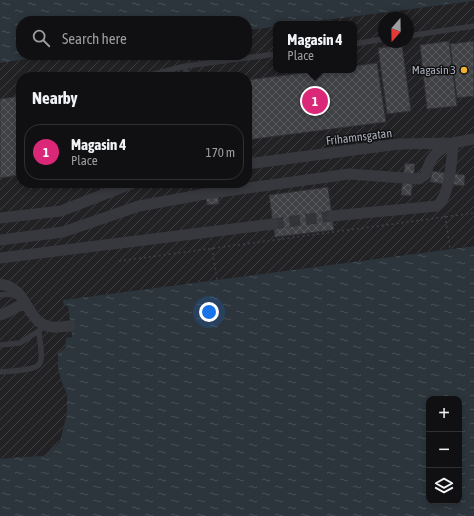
<!DOCTYPE html>
<html lang="en">
<head>
<meta charset="utf-8">
<style>
  :root { --surface:#101012; --page:#1e1e20; --text:#f1f3f6; --muted:#9c9d9f; --line:#303032; --accent:#db2777 }
  body { margin:0; font-family:"Asap Condensed",sans-serif; background:var(--page); color:var(--text) }
  .controls { position:absolute; right:12px; bottom:12px; display:grid; overflow:hidden; border-radius:8px; box-shadow:0 2px 6px #0003 }
  .controls button { width:36px; height:36px; display:grid; place-items:center; padding:0; border:0; border-bottom:1px solid var(--line); background:var(--surface); color:var(--text); font:20px sans-serif }
  .compass { position:absolute; left:378px; top:12px; width:36px; height:36px; border-radius:50%; background:var(--surface); box-shadow:0 2px 6px #0003; rotate:200deg }
  .you { position:absolute; left:209px; top:312px; width:14px; height:14px; margin:-10px; border:3px solid #fff; border-radius:50%; background:#1a73e8; box-shadow:0 0 0 6px #1a73e833 }
  .badge { display:grid; place-items:center; width:26px; height:26px; border-radius:50%; background:var(--accent); color:#fff; font-size:13px; font-weight:700 }
  .pin { position:absolute; translate:-50% -50%; border:2px solid #fff; box-shadow:0 1px 4px #0006 }
  .popup { position:absolute; left:273px; top:21px; width:84px; height:52px; box-sizing:border-box; display:grid; place-content:center; border-radius:8px; background:var(--surface); filter:drop-shadow(0 1px 3px #0005); font-size:13px; white-space:nowrap; color:var(--muted) }
  .popup b { font-size:15px; color:var(--text) }
  .popup::after { content:''; position:absolute; left:50%; top:100%; margin-left:-8px; border:8px solid transparent; border-top-color:var(--surface) }
  .list { margin:0; padding:0; list-style:none }
  h2 { display:flex; justify-content:space-between; align-items:center; height:52px; margin:0; padding:0 16px; font-size:17px }
  h2 small { font-size:13px; font-weight:400; color:var(--muted) }
  .list li { display:grid; grid-template-columns:26px 1fr auto; gap:12px; align-items:center; box-sizing:border-box; height:56px; margin:0 8px 8px; padding:0 8px; border:1px solid var(--line); border-radius:16px }
  .list b { display:block; font-size:15px; white-space:nowrap }
  .list p { margin:0; font-size:13px; white-space:nowrap; color:var(--muted) }
  .list em { font-size:13px; font-style:normal; color:var(--muted) }
  .icon { flex:none; width:22px; height:22px; fill:none; stroke:currentColor; stroke-width:2; stroke-linecap:round; stroke-linejoin:round }
  .map { position:relative; flex:none; width:474px; height:516px; overflow:hidden }
  .search { position:absolute; background:var(--surface); box-shadow:0 2px 6px #0003; left:16px; top:16px; width:236px; height:44px; display:flex; align-items:center; gap:10px; box-sizing:border-box; padding:0 14px; border-radius:16px; color:var(--muted); font-size:15px }
  .panel { position:absolute; background:var(--surface); box-shadow:0 2px 6px #0003; left:16px; top:72px; width:236px; height:116px; border-radius:16px }
  .map>svg:first-child { display:block }
</style>
</head>
<body>
<div class="map">
<svg width="474" height="516" viewBox="0 0 474 516">
  <defs>
    <pattern id="industrial-furrows" width="10" height="10" patternUnits="userSpaceOnUse"><rect width="10" height="10" fill="#222225"/><path d="M-1 1l2-2M0 10L10 0M9 11l2-2" fill="none" stroke="#3f3f43"/></pattern>
    <pattern id="water-ripples" width="26" height="14" patternUnits="userSpaceOnUse"><rect width="26" height="14" fill="#2c353c"/><path d="M2 4q2-2 4 0t4 0M15 11q2-2 4 0t4 0" fill="none" stroke="#485056"/></pattern>
    <pattern id="building-cross-hatch" width="8" height="8" patternUnits="userSpaceOnUse"><rect width="8" height="8" fill="#404145"/><path d="M0 0l8 8M0 8l8-8" fill="none" stroke="#595a5e"/></pattern>
  </defs>
  <rect width="100%" height="100%" fill="#161618"/>
  <!-- industrial -->
  <path fill="url(#industrial-furrows)" fill-rule="evenodd" d="M474,1V246L63,300L68,306L72,338L65,348L61,380L67,395V413L60,442L43,456L18,457L0,459V63L58,55H247V30L276,27V70H354V24H296ZM384,18H408V42H384ZM21,77H247V183H21Z"/>
  <!-- water -->
  <path fill="url(#water-ripples)" fill-rule="evenodd" d="M0,0H474V1L296,24H276V27L247,30V21H21V55H58L0,63Z
    M474,246V516H0V459L18,457L43,456L60,442L67,413V395L61,380L58,367V353L65,348L66,338L72,337L68,306H64L63,300ZM429,399H459V501H429Z"/>
  <!-- building -->
  <path fill="url(#building-cross-hatch)" stroke="#303034" d="M449,41L457,106L427,109L420,45Z
    M474,41V96L457,98L450,44Z
    M402,45L411,111L387,114L378,48Z
    M377,63L386,122L247,140V80L325,70H354V66Z
    M21,96V175L0,178V99Z
    M405,163L415,164L411,196L401,195Z
    M432,171L465,175L464,186L430,182Z
    M217,187L219,204L207,205L205,189Z
    M328,187L334,230L275,237L269,195Z"/>
  <g fill="none" stroke-linecap="round" stroke-linejoin="round">
    <!-- street-tunnel -->
    <path stroke="#333438" stroke-width="11" stroke-dasharray="11 5.5" stroke-linecap="butt" d="M273,224L332,216"/>
    <!-- path -->
    <path stroke="#3d3f44" stroke-width="1.5" stroke-dasharray="2 3" stroke-linecap="butt" d="M445,216L450,249
      M212,248L217,280
      M119,261L474,213"/>
    <!-- lane -->
    <path stroke="#37383d" stroke-width="5.5" d="M408,36L474,26
      M354,44L384,39
      M143,77L185,66
      M187,77L185,66L276,54
      M0,295L11,294L15,296
      M0,345L20,343L40,330
      M0,372C8,371 37,371 40,363C44,355 39,340 39,331"/>
    <!-- street -->
    <path stroke="#37383d" stroke-width="11" d="M247,164L399,144L453,143L474,139
      M0,218L61,211L133,183
      M0,240L63,232L139,206L205,194L349,174L419,179L425,175C431,157 435,151 453,143C452,159 450,196 437,206L332,216
      M0,258L273,224
      M0,284C30,288 25,324 52,327C58,328 64,326 70,326
      M0,315C10,313 16,305 26,304"/>
  </g>
  <!-- markers -->
  <circle fill="#f2b134" stroke="#111113" stroke-width="1.5" cx="464" cy="70" r="4"/>
  <g text-anchor="middle" dominant-baseline="central" stroke-width="3" stroke-linejoin="round" paint-order="stroke">
    <!-- poi labels -->
    <g font-size="12" fill="#a8adb8" stroke="#111113" text-anchor="end">
      <text x="456" y="70">Magasin 3</text>
    </g>
    <!-- street labels -->
    <g font-size="12" fill="#a8adb8" stroke="#111113">
      <text transform="translate(359 137) rotate(-7)">Frihamnsgatan</text>
    </g>
  </g>
</svg>
<div class="controls">
<button>+</button>
<button>−</button>
<button><svg class="icon" aria-label="layers" viewBox="0 0 24 24"><path d="M12 4l9 5-9 5-9-5zM3 14l9 5 9-5"/></svg></button>
</div>
<svg class="compass" viewBox="-18 -18 36 36"><path d="M0-13l5 13h-10z" fill="#e53935"/><path d="M0 13l5-13h-10z" fill="#9c9d9f"/></svg>
<div class="you"></div>
<div class="pin badge" style="left:315px;top:101px">1</div>
<div class="popup"><b>Magasin 4</b>Place</div>
<div class="search"><svg class="icon" aria-label="search" viewBox="0 0 24 24"><circle cx="10" cy="10" r="6"/><path d="M15 15l6 6"/></svg>Search here</div>
<section class="panel">
<h2>Nearby<small></small></h2>
<ul class="list">
<li><span class="badge">1</span><div><b>Magasin 4</b><p>Place</p></div><em>170 m</em></li>
</ul>
</section>
</div>
</body>
</html>
